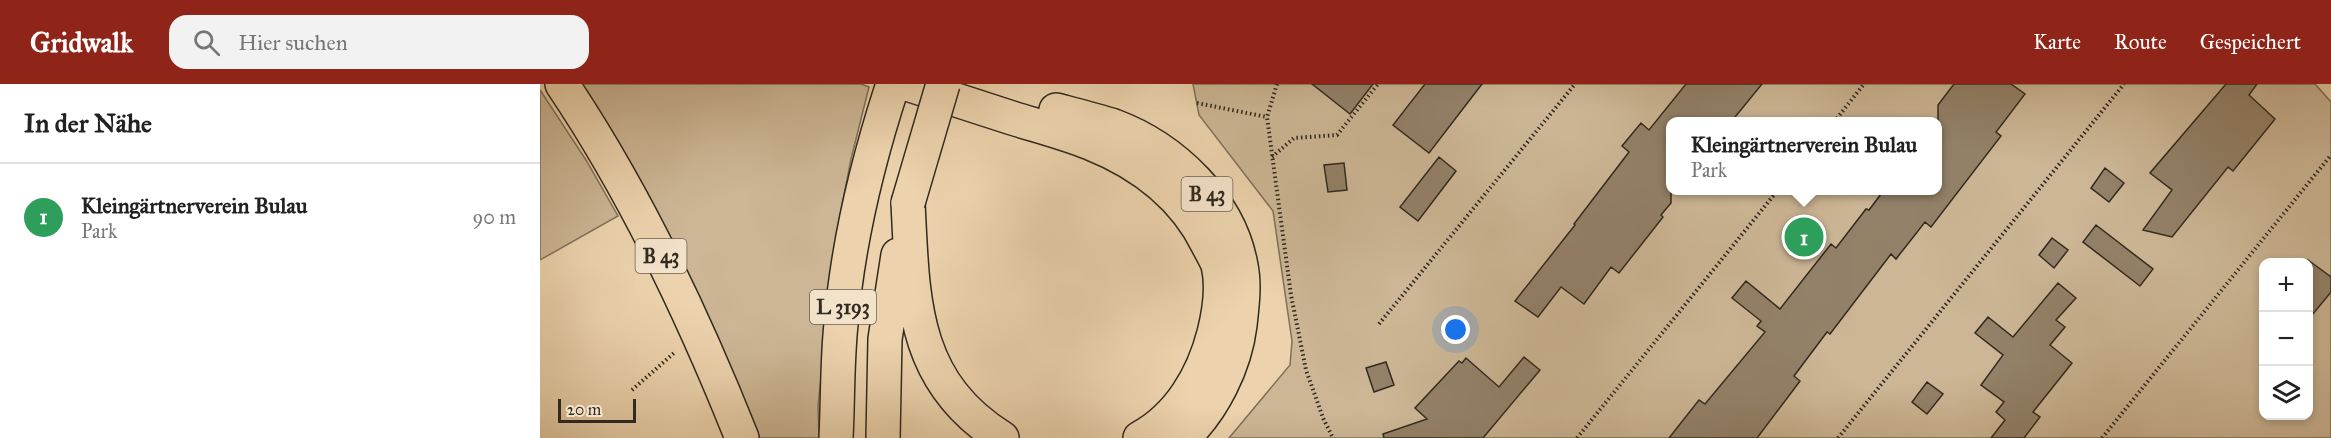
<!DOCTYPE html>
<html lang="de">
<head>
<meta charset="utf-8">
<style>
  :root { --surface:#fff; --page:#f2f2f2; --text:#222; --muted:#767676; --line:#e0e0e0; --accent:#8f2418 }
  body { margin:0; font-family:"IM FELL Great Primer",serif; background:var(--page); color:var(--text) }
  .controls { position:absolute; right:18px; bottom:18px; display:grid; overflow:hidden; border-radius:12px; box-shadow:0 3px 9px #0003 }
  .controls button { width:54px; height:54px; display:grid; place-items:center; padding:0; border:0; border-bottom:2px solid var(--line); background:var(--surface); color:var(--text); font:30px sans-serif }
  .scale { position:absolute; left:18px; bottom:15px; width:78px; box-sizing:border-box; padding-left:6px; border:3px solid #32291f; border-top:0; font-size:16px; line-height:21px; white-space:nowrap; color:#32291f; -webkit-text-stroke:4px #f3e2ca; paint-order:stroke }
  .you { position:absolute; left:916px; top:246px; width:21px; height:21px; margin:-15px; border:4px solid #fff; border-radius:50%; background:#1a73e8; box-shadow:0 0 0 9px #1a73e833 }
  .badge { display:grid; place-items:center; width:39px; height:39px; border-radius:50%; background:var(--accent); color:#fff; font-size:20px; font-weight:700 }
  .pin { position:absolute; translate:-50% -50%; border:3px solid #fff; box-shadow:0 2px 6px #0006 }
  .popup { position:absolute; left:1126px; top:33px; width:276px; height:78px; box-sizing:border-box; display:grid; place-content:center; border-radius:12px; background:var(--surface); filter:drop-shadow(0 2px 4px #0005); font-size:20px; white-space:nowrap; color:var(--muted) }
  .popup b { font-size:22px; color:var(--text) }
  .popup::after { content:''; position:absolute; left:50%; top:100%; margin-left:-12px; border:12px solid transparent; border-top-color:var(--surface) }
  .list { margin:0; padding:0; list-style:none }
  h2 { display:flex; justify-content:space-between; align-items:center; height:78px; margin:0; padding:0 24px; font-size:26px }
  h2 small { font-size:20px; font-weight:400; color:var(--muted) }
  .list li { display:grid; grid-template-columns:39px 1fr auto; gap:18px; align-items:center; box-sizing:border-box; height:108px; padding:0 24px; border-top:2px solid var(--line) }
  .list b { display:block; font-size:22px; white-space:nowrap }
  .list p { margin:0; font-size:20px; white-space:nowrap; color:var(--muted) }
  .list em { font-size:20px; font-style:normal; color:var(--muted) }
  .icon { flex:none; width:33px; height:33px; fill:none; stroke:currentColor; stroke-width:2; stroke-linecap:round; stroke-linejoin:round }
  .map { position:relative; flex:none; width:1791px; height:354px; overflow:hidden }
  header { display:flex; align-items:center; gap:36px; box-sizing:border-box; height:84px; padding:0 30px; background:var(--accent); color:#fff }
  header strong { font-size:28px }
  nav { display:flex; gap:33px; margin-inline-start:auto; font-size:21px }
  .search { width:420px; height:54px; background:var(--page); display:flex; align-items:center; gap:15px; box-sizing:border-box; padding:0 21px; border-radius:18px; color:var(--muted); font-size:22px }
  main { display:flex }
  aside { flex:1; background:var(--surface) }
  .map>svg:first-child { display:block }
</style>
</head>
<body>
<header>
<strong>Gridwalk</strong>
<div class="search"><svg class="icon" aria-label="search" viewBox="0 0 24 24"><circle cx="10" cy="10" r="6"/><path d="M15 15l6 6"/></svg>Hier suchen</div>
<nav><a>Karte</a><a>Route</a><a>Gespeichert</a></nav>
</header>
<main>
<aside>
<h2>In der Nähe<small></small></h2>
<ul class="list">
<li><span class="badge" style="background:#2e9e5b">1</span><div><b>Kleingärtnerverein Bulau</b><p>Park</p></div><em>90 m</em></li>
</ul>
</aside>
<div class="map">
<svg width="1791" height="354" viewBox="0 0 1791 354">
  <rect width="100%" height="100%" fill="#ecd3ad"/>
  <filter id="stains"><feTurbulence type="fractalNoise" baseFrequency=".00333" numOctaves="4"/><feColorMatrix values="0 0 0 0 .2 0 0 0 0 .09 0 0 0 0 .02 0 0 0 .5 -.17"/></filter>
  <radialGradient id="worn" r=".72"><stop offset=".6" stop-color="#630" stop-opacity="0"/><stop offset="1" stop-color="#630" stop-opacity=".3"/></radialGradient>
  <!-- green -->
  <path fill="#ccb695" stroke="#7f705a" stroke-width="1.5" fill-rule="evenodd" d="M34,0H321L329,3L311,75L296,152L278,322L279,354H215Z
    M653,0H1775L1791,18V354H689L750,281L752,257L733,127L659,31ZM1130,38H1398V106H1130ZM1724,178H1768V332H1724Z
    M0,6L46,76L78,132L0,176Z"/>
  <!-- building -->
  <path fill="#938169" stroke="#32291f" stroke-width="1.5" d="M772,0H833L810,30Z
    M885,0H942L889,69L853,41Z
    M1146,0H1222L1191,38H1131V119L1121,131L1123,133L1079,189L1071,183L1044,220L1021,203L998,233L975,217L1035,141L1034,140L1089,68L1082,62L1101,39L1109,46Z
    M1414,0H1471L1485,10L1456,48L1461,52L1391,143L1385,138L1356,175L1351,170L1290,250L1287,248L1254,292L1260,297L1217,354H1129L1159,316L1165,320L1225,248L1217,242L1221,237L1192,214L1206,197L1240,225L1291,160L1296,164L1326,125L1329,126L1344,106H1398V21Z
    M1686,0H1717L1709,11L1735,35L1693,87L1688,83L1632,153L1603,146L1632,106L1610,89Z
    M899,73L916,87L878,137L860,123Z
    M804,79L807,106L788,108L784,81Z
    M1565,84L1584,99L1569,118L1551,104Z
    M1556,141L1613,185L1600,202L1543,158Z
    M1512,154L1528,166L1514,184L1499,171Z
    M1768,176L1791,193V208L1768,236Z
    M1518,199L1536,214L1516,236L1525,243L1510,261L1532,279L1493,328L1500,333L1484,354H1451L1465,336L1456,328L1464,318L1441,301L1463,271L1435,249L1448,233L1473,253Z
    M984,273L1000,286L943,354H844L843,350L887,335L875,324L919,277L922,279L926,274L959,303Z
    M846,278L854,301L834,308L826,284Z
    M1387,298L1403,310L1387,330L1372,318Z"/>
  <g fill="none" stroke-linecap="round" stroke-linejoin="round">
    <!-- highway casing -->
    <g stroke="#32291f" stroke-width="36">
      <path id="highway" d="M22,0C96,110 153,231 202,354
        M367,0C402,11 437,23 472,34C498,42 525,49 550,59C600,79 644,112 668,161C671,167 676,175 678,181C683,202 679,229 674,249C663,292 639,333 600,354
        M516,26C535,31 555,36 574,42C633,64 690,118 701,182C705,201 702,222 700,241C695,282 673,326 643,354
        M368,119C373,215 371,297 462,354
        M296,354C298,316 297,278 301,240C308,157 327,79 353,0
        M343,354L345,255L358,171"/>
    </g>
    <!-- path -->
    <path stroke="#32291f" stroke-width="4" stroke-dasharray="1.5 3" stroke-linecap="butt" d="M737,0L727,33L751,211L766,286L783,334L793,354
      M657,19L727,33
      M1294,38L1324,0
      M732,73L754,54L797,51L838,0
      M839,240L1035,0
      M92,306L134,269
      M1037,354L1238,106
      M1298,354L1584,0
      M1562,354L1791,71"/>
    <!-- highway -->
    <use href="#highway" stroke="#ecd3ad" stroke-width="33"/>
    <!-- highway-bridge casing -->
    <g stroke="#32291f" stroke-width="36" stroke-linecap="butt">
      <path id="highway-bridge" d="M368,119L403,0"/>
    </g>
    <!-- highway-bridge -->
    <use href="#highway-bridge" stroke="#ecd3ad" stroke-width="33"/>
  </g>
  <g text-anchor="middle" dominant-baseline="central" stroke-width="6" stroke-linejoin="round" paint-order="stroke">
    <!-- shield labels -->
    <g fill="#f3e2ca" stroke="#6c6052" stroke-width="1.5">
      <rect x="641.5" y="93" width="51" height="34" rx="4.5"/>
      <rect x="95.5" y="155" width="51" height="34" rx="4.5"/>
      <rect x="270" y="206" width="66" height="34" rx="4.5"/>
    </g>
    <g font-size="20" font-weight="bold" fill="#32291f">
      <text x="667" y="110">B 43</text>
      <text x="121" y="172">B 43</text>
      <text x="303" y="223">L 3193</text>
    </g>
  </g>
  <rect width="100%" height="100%" filter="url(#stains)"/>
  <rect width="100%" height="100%" fill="url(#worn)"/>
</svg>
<div class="controls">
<button>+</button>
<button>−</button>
<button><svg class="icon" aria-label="layers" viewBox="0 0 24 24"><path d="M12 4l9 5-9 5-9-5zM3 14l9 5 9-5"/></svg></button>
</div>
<div class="scale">20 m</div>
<div class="you"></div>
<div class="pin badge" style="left:1264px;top:153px;background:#2e9e5b">1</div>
<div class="popup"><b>Kleingärtnerverein Bulau</b>Park</div>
</div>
</main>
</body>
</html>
